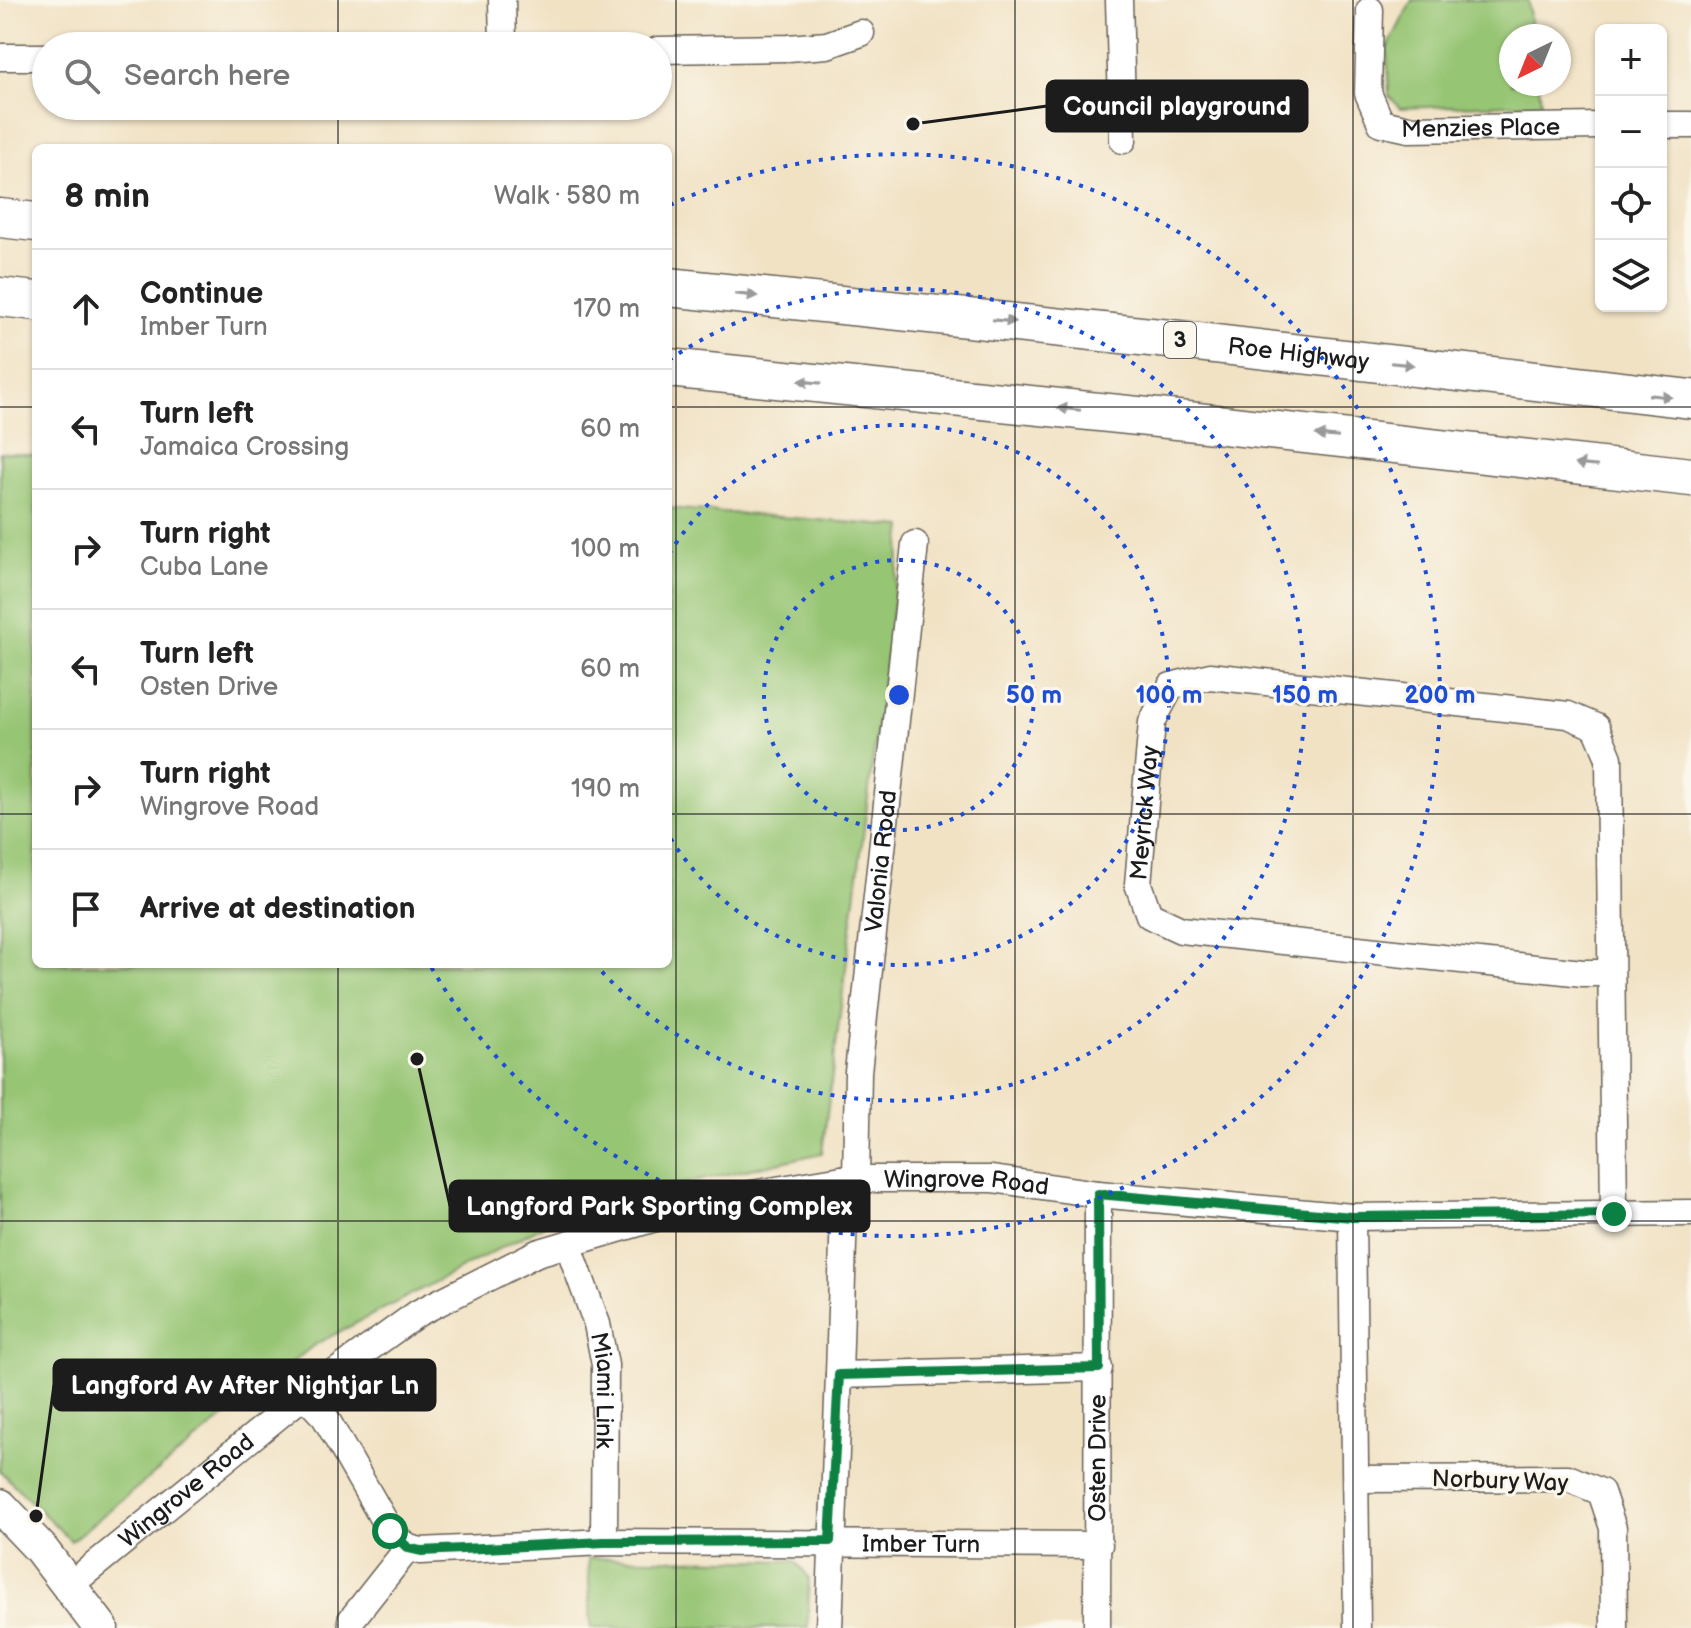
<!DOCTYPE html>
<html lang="en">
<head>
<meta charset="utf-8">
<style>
  :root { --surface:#fff; --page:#f6f6f6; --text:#222; --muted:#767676; --line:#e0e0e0 }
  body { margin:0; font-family:"Balsamiq Sans",sans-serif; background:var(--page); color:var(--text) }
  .controls { position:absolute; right:24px; top:24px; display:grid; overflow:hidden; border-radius:12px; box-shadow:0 2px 6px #0004 }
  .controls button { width:72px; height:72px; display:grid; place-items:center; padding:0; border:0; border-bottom:2px solid var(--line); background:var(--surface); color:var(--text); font:40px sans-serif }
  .compass { position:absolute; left:1499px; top:24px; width:72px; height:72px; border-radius:50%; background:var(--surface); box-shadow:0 2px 6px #0004; rotate:223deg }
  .stop { position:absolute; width:24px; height:24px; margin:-18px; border:6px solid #0b8043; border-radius:50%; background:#fff }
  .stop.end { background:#0b8043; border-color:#fff; box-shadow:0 2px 8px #0008 }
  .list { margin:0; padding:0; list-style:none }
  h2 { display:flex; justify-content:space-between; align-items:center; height:104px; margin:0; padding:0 32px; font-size:34px }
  h2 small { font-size:26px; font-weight:400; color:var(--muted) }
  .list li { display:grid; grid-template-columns:52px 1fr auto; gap:24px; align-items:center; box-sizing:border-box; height:120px; padding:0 32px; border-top:2px solid var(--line) }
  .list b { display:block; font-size:30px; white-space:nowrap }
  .list p { margin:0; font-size:26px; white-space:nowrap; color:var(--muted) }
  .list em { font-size:26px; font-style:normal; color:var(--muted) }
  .icon { flex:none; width:44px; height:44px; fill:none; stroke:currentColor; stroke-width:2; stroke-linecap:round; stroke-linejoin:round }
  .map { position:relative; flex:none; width:1691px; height:1628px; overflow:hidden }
  .search { position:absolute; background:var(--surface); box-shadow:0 2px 6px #0004; left:32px; top:32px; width:640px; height:88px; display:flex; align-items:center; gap:20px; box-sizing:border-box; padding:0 28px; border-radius:44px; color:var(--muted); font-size:30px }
  .panel { position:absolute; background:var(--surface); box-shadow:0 2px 6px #0004; left:32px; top:144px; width:640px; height:824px; border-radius:12px }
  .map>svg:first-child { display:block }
</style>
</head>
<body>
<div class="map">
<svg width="1691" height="1628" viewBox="0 0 1691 1628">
  <rect width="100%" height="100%" fill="#fbf7ec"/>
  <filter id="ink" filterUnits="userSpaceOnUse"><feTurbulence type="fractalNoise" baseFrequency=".0125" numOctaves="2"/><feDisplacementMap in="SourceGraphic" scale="16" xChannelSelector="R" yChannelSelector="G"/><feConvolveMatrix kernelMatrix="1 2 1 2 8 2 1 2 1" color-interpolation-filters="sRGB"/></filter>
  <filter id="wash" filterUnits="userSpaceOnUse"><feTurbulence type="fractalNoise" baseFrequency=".006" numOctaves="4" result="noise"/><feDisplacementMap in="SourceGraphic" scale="32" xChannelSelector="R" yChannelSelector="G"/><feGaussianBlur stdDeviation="1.8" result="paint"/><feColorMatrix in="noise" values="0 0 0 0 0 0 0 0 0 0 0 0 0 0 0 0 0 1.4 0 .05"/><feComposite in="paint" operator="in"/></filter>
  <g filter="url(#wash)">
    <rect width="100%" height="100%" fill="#f1e2c4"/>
    <!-- green -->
    <path fill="#96c573" stroke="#597048" stroke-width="2" d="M1412,0H1528L1532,36H1511V84H1539L1541,103L1400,108L1389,96L1387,49Z
      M0,452L36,455V964H668V508L903,527L822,1153L577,1208L314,1345L71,1541L0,1471Z
      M588,1558L795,1561L809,1577L808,1628H591Z"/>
  </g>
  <g filter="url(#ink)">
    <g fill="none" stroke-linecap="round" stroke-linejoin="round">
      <!-- minor casing -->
      <g stroke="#676157" stroke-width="29">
        <g id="minor">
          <path d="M502,0L503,46"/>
          <path d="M1119,0L1123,140"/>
          <path id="s1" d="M1370,10L1368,93L1381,123L1409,129L1601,126"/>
          <path d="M658,50L788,48L827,45L861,33"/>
          <path d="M0,57H46"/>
          <path d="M1661,125H1691"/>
          <path id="s2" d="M1611,973H1583L1181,930L1149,915L1138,884L1152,722L1171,686L1210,676L1568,715L1596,727L1609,758L1614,1214"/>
          <path id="s3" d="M856,1178L858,1072L915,544"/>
          <path d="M1352,1217L1357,1628"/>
          <path id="s4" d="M568,1244L597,1324L605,1365L604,1542"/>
          <path d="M839,1375L1099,1368"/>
          <path id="s5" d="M304,1395L325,1417L390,1531L408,1548L421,1551L604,1542L1099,1545"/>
          <path d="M1356,1479L1568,1478L1601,1492L1613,1528L1614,1628"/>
          <path id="s6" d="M70,1585L304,1395L418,1313L537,1253L716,1200L842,1179H992L1098,1194L1352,1217L1691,1213"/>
          <path d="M351,1620L408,1548"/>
          <path d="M829,1628L839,1375L844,1210L842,1179"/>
          <path id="s7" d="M1097,1628L1098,1194"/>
        </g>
      </g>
      <!-- major casing -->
      <g stroke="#676157" stroke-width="37">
        <path id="major" d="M0,1506L40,1548L101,1628"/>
      </g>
      <!-- highway casing -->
      <g stroke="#676157" stroke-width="41">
        <g id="highway">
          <path d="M0,218L36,222"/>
          <path id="s8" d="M668,287L1189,341L1691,399"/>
          <path d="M0,297L36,301"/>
          <path d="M668,368L1197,422L1691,477"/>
        </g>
      </g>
      <!-- minor -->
      <use href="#minor" stroke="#fff" stroke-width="26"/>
      <!-- major -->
      <use href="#major" stroke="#fff" stroke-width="34"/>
      <!-- highway -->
      <use href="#highway" stroke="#fff" stroke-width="38"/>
    </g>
    <!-- one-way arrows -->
    <defs><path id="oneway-solid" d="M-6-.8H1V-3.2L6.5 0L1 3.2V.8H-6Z" transform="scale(2)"/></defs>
    <g fill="#999">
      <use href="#oneway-solid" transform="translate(746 295) rotate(6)"/>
      <use href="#oneway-solid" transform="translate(1004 321) rotate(6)"/>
      <use href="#oneway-solid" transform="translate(1402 364) rotate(6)"/>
      <use href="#oneway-solid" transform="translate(810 382) rotate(-174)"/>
      <use href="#oneway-solid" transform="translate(1660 396) rotate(7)"/>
      <use href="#oneway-solid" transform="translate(1069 409) rotate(-174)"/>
      <use href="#oneway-solid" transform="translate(1327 436) rotate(-174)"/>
      <use href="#oneway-solid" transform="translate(1586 465) rotate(-174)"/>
    </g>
  </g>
  <g fill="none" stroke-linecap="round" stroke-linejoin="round" filter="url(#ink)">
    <!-- route -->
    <path stroke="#0b8043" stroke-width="10" d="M390,1531L408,1548L421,1551L604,1542L830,1541L839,1375L1099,1368L1098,1194L1352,1217L1614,1214"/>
  </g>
  <!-- grid -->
  <path fill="none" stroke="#1c1c1c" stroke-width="2" stroke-opacity="0.55" d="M338,0V46M676,0V1628M1015,0V1628M1353,0V1628M338,106V148M0,407H36M668,407H1691M0,814H36M668,814H1691M338,964V1628M0,1221H1691"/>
  <!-- distance rings -->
  <g fill="none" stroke="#1d4ed8" stroke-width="4" stroke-dasharray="4 8">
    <circle cx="899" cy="695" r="135"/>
    <path d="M669 554A270 270 0 1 1 669 836"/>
    <path d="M669 360A406 406 0 1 1 595 964"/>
    <path d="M670 205A541 541 0 1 1 430 965"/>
  </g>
  <g text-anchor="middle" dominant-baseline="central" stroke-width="6" stroke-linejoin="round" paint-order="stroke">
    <!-- shield labels -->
    <rect fill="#fbf7ec" stroke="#5f5e5a" stroke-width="2" x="1164" y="322" width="32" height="36" rx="6"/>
    <g font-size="22" font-weight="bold" fill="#1c1c1c">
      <text x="1180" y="340">3</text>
    </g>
    <!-- street labels -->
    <g font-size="24" fill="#1c1c1c" stroke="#fbf7ec">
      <text stroke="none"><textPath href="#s1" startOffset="216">Menzies Place</textPath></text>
      <text stroke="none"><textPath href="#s8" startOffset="634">Roe Highway</textPath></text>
      <text stroke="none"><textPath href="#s2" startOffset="572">Meyrick Way</textPath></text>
      <text stroke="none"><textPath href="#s3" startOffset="318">Valonia Road</textPath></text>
      <text stroke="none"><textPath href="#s6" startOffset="1014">Wingrove Road</textPath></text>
      <text stroke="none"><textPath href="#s4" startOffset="152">Miami Link</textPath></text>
      <text stroke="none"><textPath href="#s7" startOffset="170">Osten Drive</textPath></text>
      <text transform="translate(1500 1481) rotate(2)">Norbury Way</text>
      <text stroke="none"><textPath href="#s6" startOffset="150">Wingrove Road</textPath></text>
      <text stroke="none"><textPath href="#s5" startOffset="700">Imber Turn</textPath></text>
    </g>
  </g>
  <circle cx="899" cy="695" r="12" fill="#1d4ed8" stroke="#fbf7ec" stroke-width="4"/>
  <g font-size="24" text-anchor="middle" font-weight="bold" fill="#1d4ed8" stroke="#fbf7ec" stroke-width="6" stroke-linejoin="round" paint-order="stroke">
    <text x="1034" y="703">50 m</text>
    <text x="1169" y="703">100 m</text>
    <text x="1305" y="703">150 m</text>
    <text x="1440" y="703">200 m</text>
  </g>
  <!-- callouts -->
  <path fill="none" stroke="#1c1c1c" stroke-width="3" d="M913 124L1047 106M417 1059L450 1206M36 1516L54 1385"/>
  <g fill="#1c1c1c" stroke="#fbf7ec" stroke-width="3">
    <circle cx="913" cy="124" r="8"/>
    <circle cx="417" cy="1059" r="8"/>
    <circle cx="36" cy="1516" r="8"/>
  </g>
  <g fill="#1c1c1c" stroke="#1c1c1c" stroke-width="3">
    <rect x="1047" y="81" width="260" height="50" rx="8"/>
    <rect x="450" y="1181" width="419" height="50" rx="8"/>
    <rect x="54" y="1360" width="381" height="50" rx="8"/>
  </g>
  <g font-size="26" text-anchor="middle" font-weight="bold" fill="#fff">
    <text x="1177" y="115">Council playground</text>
    <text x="659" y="1215">Langford Park Sporting Complex</text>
    <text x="245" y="1394">Langford Av After Nightjar Ln</text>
  </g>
</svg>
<div class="controls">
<button>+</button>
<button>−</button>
<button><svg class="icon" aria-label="locate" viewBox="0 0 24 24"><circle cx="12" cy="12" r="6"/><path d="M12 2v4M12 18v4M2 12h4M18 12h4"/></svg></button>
<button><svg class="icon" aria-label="layers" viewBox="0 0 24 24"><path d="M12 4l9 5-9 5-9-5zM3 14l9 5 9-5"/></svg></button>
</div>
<svg class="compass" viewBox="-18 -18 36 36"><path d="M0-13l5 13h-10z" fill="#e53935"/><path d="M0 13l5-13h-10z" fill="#767676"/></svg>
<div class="stop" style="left:390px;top:1531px"></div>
<div class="stop end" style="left:1614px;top:1214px"></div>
<div class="search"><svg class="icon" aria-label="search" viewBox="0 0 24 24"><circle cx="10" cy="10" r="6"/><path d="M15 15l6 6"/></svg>Search here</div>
<section class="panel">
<h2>8 min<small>Walk · 580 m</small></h2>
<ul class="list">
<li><svg class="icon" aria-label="ahead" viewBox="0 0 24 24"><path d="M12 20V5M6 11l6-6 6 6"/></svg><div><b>Continue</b><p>Imber Turn</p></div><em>170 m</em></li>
<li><svg class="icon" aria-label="left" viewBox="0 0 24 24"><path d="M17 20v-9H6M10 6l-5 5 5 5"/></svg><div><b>Turn left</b><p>Jamaica Crossing</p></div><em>60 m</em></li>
<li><svg class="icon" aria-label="right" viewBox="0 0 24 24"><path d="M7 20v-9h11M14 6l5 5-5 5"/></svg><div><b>Turn right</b><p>Cuba Lane</p></div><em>100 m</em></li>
<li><svg class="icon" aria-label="left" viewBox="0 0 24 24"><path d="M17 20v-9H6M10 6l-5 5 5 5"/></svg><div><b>Turn left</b><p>Osten Drive</p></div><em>60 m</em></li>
<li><svg class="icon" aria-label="right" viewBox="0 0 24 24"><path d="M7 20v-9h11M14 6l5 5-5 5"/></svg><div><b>Turn right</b><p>Wingrove Road</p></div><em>190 m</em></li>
<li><svg class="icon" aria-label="arrive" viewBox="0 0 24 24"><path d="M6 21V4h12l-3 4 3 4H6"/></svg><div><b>Arrive at destination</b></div></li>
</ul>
</section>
</div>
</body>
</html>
